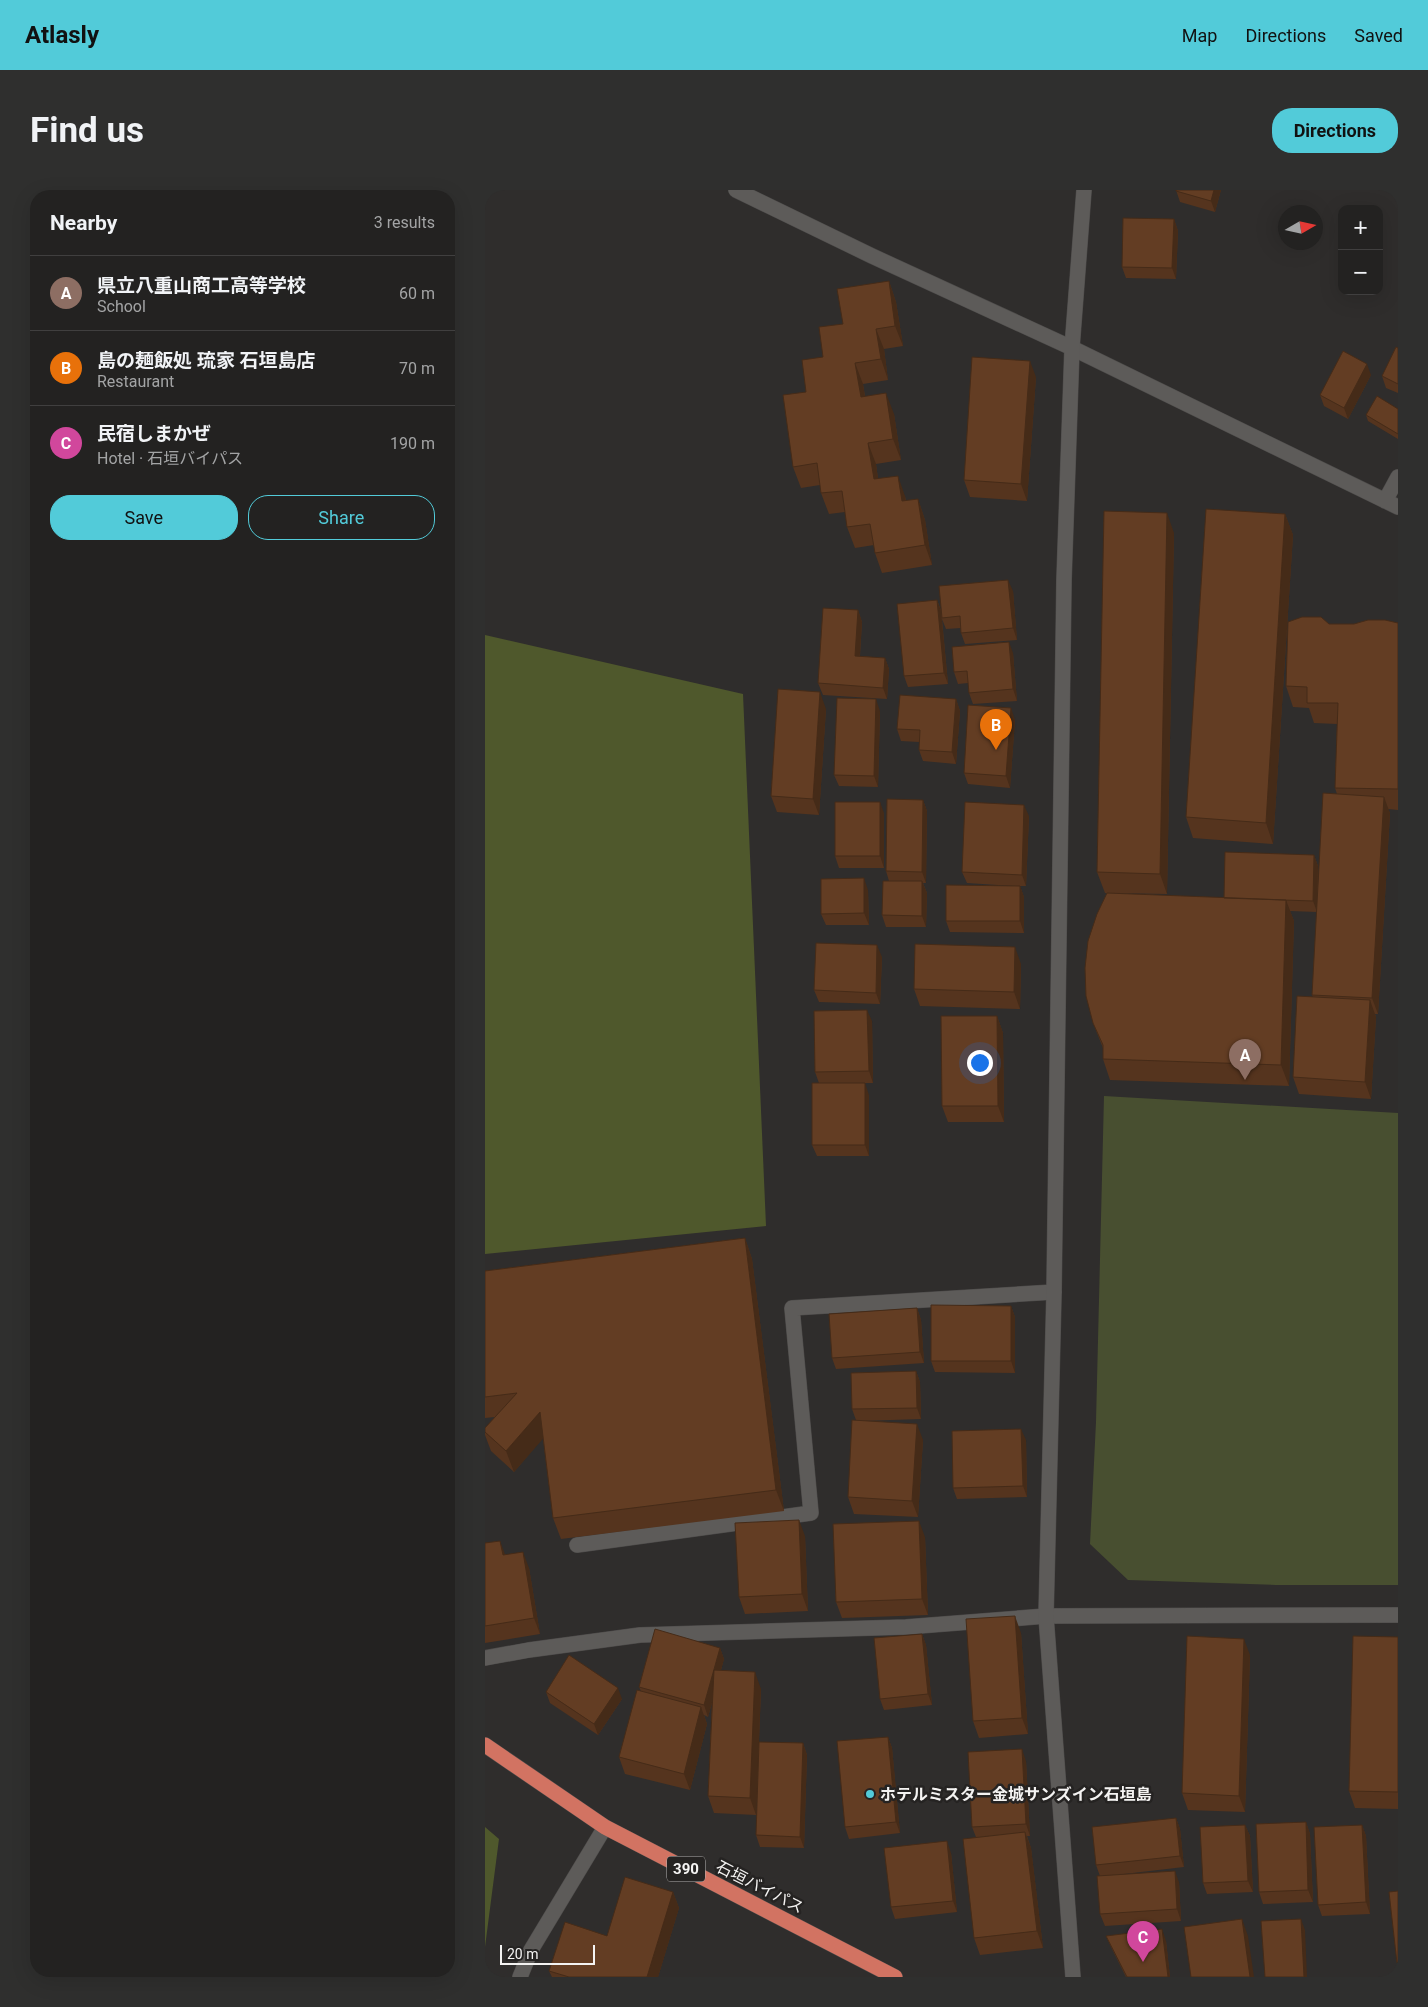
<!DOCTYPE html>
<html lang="en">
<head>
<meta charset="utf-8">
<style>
  :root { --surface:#232221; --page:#2f2f2e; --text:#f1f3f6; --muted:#a3a4a5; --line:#403f3f; --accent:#52cbd9 }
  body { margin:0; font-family:Roboto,"Noto Sans JP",sans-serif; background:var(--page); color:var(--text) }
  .controls { position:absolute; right:15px; top:15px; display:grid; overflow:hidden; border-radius:10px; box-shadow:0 5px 20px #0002 }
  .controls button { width:45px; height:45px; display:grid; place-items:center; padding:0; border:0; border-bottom:1px solid var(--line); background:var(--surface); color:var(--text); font:25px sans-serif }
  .compass { position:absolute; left:793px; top:15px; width:45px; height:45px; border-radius:50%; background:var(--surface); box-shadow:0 5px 20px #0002; rotate:81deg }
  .scale { position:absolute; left:15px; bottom:12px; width:95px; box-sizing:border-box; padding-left:5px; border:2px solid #f4f3f2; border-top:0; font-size:14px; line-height:18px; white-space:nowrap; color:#f4f3f2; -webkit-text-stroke:4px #252322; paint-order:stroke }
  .you { position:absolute; left:494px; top:872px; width:18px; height:18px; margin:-12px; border:4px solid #fff; border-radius:50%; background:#1a73e8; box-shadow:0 0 0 8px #1a73e833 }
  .badge { display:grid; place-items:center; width:32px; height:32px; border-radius:50%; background:var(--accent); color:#fff; font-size:16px; font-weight:700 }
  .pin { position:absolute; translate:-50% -41px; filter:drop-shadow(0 1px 2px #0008) }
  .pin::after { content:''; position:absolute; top:26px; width:18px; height:15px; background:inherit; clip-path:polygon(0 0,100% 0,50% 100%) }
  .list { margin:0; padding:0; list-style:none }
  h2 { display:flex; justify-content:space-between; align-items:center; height:65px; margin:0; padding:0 20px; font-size:21px }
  h2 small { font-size:16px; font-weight:400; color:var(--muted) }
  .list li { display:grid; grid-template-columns:32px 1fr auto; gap:15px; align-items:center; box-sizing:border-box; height:75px; padding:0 20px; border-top:1px solid var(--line) }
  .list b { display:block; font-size:19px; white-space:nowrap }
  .list p { margin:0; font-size:16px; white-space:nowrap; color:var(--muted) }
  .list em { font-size:16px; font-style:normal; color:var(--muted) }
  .actions { display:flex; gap:10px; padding:15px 20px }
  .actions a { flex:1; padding:11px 0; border:1px solid var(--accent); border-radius:20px; text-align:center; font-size:18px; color:var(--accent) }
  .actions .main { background:var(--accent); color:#111 }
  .map { position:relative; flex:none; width:913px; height:1787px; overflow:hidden; border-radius:20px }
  header { display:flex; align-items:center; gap:30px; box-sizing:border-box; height:70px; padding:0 25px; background:var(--accent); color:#111 }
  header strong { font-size:24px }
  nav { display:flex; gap:28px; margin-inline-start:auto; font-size:18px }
  .intro { display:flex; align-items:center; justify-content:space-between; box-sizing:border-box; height:120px; padding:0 30px }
  h1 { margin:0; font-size:35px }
  .button { padding:12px 22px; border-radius:20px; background:var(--accent); color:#111; font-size:18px; font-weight:700 }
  main { display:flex; gap:30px; padding:0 30px }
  aside { flex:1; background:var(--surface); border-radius:20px; box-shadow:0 5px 20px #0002 }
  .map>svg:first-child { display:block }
</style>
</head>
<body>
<header>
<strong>Atlasly</strong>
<nav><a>Map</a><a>Directions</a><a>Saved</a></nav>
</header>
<div class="intro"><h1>Find us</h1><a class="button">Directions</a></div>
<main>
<aside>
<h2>Nearby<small>3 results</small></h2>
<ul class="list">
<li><span class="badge" style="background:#8d6e63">A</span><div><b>県立八重山商工高等学校</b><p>School</p></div><em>60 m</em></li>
<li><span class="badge" style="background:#e8710a">B</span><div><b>島の麺飯処 琉家 石垣島店</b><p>Restaurant</p></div><em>70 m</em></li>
<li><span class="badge" style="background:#d1479c">C</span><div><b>民宿しまかぜ</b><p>Hotel · 石垣バイパス</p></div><em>190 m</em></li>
</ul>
<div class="actions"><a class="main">Save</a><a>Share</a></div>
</aside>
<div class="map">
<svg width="913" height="1787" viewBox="0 0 913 1787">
  <rect width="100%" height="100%" fill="#2f2d2c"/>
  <!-- green -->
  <path fill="#484f30" d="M619,906L913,923V1395H791L643,1390L605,1354L611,1232Z"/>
  <!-- forest -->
  <path fill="#4f582c" d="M0,445L258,504L281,1036L0,1064Z
    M0,1637L14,1649L0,1757Z"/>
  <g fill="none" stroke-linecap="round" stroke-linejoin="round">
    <!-- service casing -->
    <g stroke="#4c4a49" stroke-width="16">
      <path id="service" d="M92,1355L326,1323L307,1118L569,1102"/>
    </g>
    <!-- minor casing -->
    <g stroke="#4c4a49" stroke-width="16">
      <path id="minor" d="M587,158L913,317
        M900,311L913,287
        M0,1468L44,1460L155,1445L421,1437L561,1426L913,1425
        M35,1787L46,1760L120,1637"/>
    </g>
    <!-- tertiary casing -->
    <g stroke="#4c4a49" stroke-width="16">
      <path id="tertiary" d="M251,0L387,66L587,158
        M588,1787L561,1426L569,1102L579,390L587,158L599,0"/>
    </g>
    <!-- trunk casing -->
    <g stroke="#4c4a49" stroke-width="16">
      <path id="trunk" d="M0,1555L120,1637L410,1787"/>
    </g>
    <!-- service -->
    <use href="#service" stroke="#5d5b59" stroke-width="15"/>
    <!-- minor -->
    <use href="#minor" stroke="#5d5b59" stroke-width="15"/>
    <!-- tertiary -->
    <use href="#tertiary" stroke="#5d5b59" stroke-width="15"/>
    <!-- trunk -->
    <use href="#trunk" stroke="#d27362" stroke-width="15"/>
  </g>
  <!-- wall -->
  <path fill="#55341e" d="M691,0H736L730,22L695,12Z
    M689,29L693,41L691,89L641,88L637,77Z
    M404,91L411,112L418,156L399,159L403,190L378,194L380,206L409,224L416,270L391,274L393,289L420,306L421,311L433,309L440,330L447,375L397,383L390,363L389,355L370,358L362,337L360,322L344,324L336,303L335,295L316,298L308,277L321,202L338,167Z
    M913,158V203L901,198L897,186Z
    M886,185L863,229L839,216L835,205Z
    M551,187L542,311L485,307L479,290Z
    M913,219V249L883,231L881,225Z
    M800,324L808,345L788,654L708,648L701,627Z
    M689,343L682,704L626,703L739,708L829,665L833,676V699L852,604L850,598L852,534L829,533L824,518L808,517L801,496L844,434H869L913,433V620L903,619L905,623L893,824H890L891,827L886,909L814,904L808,887L828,807L827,805L832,722L805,721L809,731L804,896L625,890L618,869V858L608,833L622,703H620L612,682Z
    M528,401L532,450L480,454L476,443V438L461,439L457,429L463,494L423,497L419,486L452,410L456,420Z
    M373,420L377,432L375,466L400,468L404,479L402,509L338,505L333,493Z
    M528,463L532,511L488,514L484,503L483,493L473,494L469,482Z
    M471,509L475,521L471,574L438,571L434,560V552L416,551L412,539Z
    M341,519L334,625L292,622L286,606Z
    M395,521L393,597L354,596L349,585Z
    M530,530L525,598L483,594L479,583Z
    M438,610L442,621L441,693H438L442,703L441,737H401L397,725L404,691L401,681Z
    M399,623V678H354L350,666Z
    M544,626L541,696H535L539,707V743L465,742L461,731L528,696L482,693L477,682Z
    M383,700L384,735H341L336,724Z
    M397,767L395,814L334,812L329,800Z
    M536,774L535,819L435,816L429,799Z
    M512,826L518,843L519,932H463L457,916Z
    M387,831L388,893H348L384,905V966H332L327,955L334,893L330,882Z
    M260,1048L267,1069L299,1321L76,1349L68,1328L58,1248L29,1282L6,1261L0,1245V1238L10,1227L0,1228V1081Z
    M526,1116L530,1127V1183L450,1182L446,1171Z
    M432,1118L436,1130L439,1173L351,1179L347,1168Z
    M431,1181L435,1192L436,1229L376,1231L438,1250L433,1327L369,1324L363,1307L371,1230L367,1219Z
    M541,1250L542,1307L472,1309L468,1298Z
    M320,1346L323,1421L260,1424L254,1407Z
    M440,1347L443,1425L357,1428L351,1412Z
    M0,1353L44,1378L55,1444L0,1453Z
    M536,1443L543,1544L494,1548L488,1531Z
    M437,1444L441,1455L447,1515L399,1520L395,1509Z
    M913,1447V1619L870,1618L864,1601Z
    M235,1458L239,1469L236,1480L276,1499L274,1552L318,1553L322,1565L319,1658L275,1657L271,1645L274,1557L271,1625L229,1623L223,1606L227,1513L223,1527L219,1525L222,1534L205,1600L140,1584L134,1567L156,1501L154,1497Z
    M765,1465L760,1622L703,1620L697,1603Z
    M61,1502L137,1509L113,1545L65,1513Z
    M403,1547L407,1558L415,1643L364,1649L360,1637Z
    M541,1571L545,1646H542L546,1658L558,1758L495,1765L489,1748L491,1647L487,1637Z
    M691,1628L695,1639L699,1677L639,1684L694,1692L696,1731L620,1736L615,1724V1686L611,1675Z
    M821,1632L825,1644L828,1712L778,1714L774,1702Z
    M760,1635L765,1646L768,1702L722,1704L718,1693Z
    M877,1635L881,1646L885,1724L837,1726L833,1715Z
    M466,1663L472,1722L410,1729L406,1717Z
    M188,1702L194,1718L173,1787H67L64,1781L122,1746Z
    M621,1746L681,1751L685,1787H641L626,1757Z"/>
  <!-- shaded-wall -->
  <path fill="#452b18" d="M729,0H736L730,22L726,11Z
    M689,29L693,41L691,89L687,78Z
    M404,91L411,112L418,156L410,136Z
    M391,139L399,159L403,190L396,169Z
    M545,171L551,187L542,311L536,294Z
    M370,173L378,194L383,228L376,207Z
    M882,174L886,185L863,229L859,218Z
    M401,203L409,224L416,270L408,249Z
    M383,253L391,274L396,310L389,289Z
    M413,286L420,306L424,332L417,311Z
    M433,309L440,330L447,375L440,355Z
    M682,323L689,343L682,704L675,684Z
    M800,324L808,345L788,654L781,633Z
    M523,390L528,401L532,450L528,438Z
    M452,410L456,421L463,494L459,483Z
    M373,420L377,432L374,477L370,466Z
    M524,452L528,463L532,511L528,499Z
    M400,468L404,479L402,509L398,498Z
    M335,502L341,519L334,625L328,609Z
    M391,509L395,521L393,597L389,586Z
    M471,509L475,521L471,574L467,562Z
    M526,518L530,530L525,598L521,586Z
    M899,607L905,623L893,824L887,808Z
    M438,610L442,621L441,693L437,682Z
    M395,612L399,623V678L395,666Z
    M539,615L544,626L541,696L537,685Z
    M829,665L833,676L832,722L828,711Z
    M379,688L383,700L384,735L379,723Z
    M437,691L442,703L441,737L437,726Z
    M535,696L539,707V743L535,731Z
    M801,710L809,731L804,896L796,875Z
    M392,755L397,767L395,814L391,803Z
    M530,757L536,774L535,819L529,802Z
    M885,810L891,827L886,909L880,892Z
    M382,820L387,831L388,893L384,881Z
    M512,826L518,843L519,932L513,916Z
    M380,893L384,905V966L380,955Z
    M260,1048L267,1069L299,1321L291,1300Z
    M526,1116L530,1127V1183L526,1171Z
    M432,1118L436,1130L439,1173L435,1162Z
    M431,1181L435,1192L436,1229L432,1218Z
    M55,1222L63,1243L29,1282L21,1261Z
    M432,1234L438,1250L433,1327L427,1311Z
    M536,1239L541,1250L542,1307L538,1296Z
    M314,1330L320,1346L323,1421L317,1404Z
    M434,1331L440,1347L443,1425L437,1409Z
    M15,1351L21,1367L18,1365Z
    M38,1362L44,1378L55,1444L49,1428Z
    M530,1426L536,1443L543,1544L537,1528Z
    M437,1444L441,1455L447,1515L443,1504Z
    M759,1449L765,1465L760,1622L754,1606Z
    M235,1458L239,1469L223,1527L219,1515Z
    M270,1482L276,1499L271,1625L265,1608Z
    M133,1498L137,1509L113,1545L109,1534Z
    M216,1517L222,1534L205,1600L199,1584Z
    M403,1547L407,1558L415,1643L411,1632Z
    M318,1553L322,1565L319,1658L315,1647Z
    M537,1559L541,1571L545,1646L541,1634Z
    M691,1628L695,1639L699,1677L695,1666Z
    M821,1632L825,1644L828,1712L823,1700Z
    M760,1635L765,1646L768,1702L763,1691Z
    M877,1635L881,1646L885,1724L881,1712Z
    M540,1642L546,1658L558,1758L552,1741Z
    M462,1651L466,1663L472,1722L468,1711Z
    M690,1681L694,1692L696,1731L692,1719Z
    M188,1702L194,1718L173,1787H162Z
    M757,1729L763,1746L769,1787H765Z
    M816,1729L820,1740L822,1787H819Z
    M677,1739L681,1751L685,1787H683Z"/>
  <!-- building -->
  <path fill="#633d23" stroke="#452b18" d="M691,0H729L726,11L691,1Z
    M638,28L689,29L687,78L637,77Z
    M404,91L410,136L391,139L396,169L370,173L376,207L401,203L408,249L383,253L389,289L413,286L417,311L433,309L440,355L390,363L385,334L362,337L357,301L336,303L332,273L308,277L298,205L321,202L317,170L338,167L334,137L358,134L352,99Z
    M911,157L913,158V194L897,186Z
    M858,161L882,174L859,218L835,205Z
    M487,167L545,171L536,294L479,290Z
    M892,206L913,219V244L881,225Z
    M721,319L800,324L781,633L701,627Z
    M619,321L682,323L675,684L612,682Z
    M523,390L528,438L476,443L475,426L457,428L454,396Z
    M452,410L459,483L419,486L412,414Z
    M338,418L373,420L370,466L400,468L398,498L333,493Z
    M817,427H836L844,434H869L883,430H900L913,433V599L850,598L853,513H822V497L801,496L803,432Z
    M524,452L528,499L484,503L482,481L469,482L467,457Z
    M293,499L335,502L328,609L286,606Z
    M415,505L471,509L467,562L434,560L435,540L412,539Z
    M352,508L391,509L389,586L349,585Z
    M483,515L526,518L521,586L479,583Z
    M838,603L899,607L887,808L827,805Z
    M402,609L438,610L437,682L401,681Z
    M350,612H395V666H350Z
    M480,612L539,615L537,685L477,682Z
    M740,662L829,665L828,711L739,708Z
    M379,688V723L336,724V689Z
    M398,691H437V726L397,725Z
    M461,695L535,696V731H461Z
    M622,703L801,710L796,875L618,869V855L608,833L601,806L600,778L603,751L612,724Z
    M331,753L392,755L391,803L329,800Z
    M430,754L530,757L529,802L429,799Z
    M812,806L885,810L880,892L808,887Z
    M382,820L384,881L330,882L329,821Z
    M456,826H512L513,916H457Z
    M327,893H380V955H327Z
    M260,1048L291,1300L68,1328L55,1222L21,1261L0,1242V1238L32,1203L0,1207V1081Z
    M446,1115L526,1116V1171H446Z
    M432,1118L435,1162L347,1168L344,1124Z
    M431,1181L432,1218L367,1219L366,1183Z
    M367,1230L432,1234L427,1311L363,1307Z
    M536,1239L538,1296L468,1298L467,1241Z
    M314,1330L317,1404L254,1407L250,1333Z
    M434,1331L437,1409L351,1412L348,1334Z
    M15,1351L18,1365L38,1362L49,1428L0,1436V1353Z
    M530,1426L537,1528L488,1531L481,1429Z
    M170,1439L235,1458L219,1515L154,1497Z
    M437,1444L443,1504L395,1509L389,1448Z
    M702,1446L759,1449L754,1606L697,1603Z
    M868,1446L913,1447V1602L864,1601Z
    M84,1465L133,1498L109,1534L61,1502Z
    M229,1480L270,1482L265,1608L223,1606Z
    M152,1500L216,1517L199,1584L134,1567Z
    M403,1547L411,1632L360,1637L352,1551Z
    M274,1552L318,1553L315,1647L271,1645Z
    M537,1559L541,1634L487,1637L483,1562Z
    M691,1628L695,1666L611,1675L607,1637Z
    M821,1632L823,1700L774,1702L771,1634Z
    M760,1635L763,1691L718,1693L715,1637Z
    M877,1635L881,1712L833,1715L829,1637Z
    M540,1642L552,1741L489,1748L478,1649Z
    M462,1651L468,1711L406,1717L399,1658Z
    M690,1681L692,1719L615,1724L612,1686Z
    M140,1687L188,1702L162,1787H84L64,1781L80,1732L122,1746Z
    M913,1701V1773H912L904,1702Z
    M757,1729L765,1787H706L699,1737Z
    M816,1729L819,1787H780L776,1731Z
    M677,1739L683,1787H642L621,1746Z"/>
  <!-- markers -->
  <circle fill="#52cbd9" stroke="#252322" stroke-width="2" cx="385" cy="1604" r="5"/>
  <g text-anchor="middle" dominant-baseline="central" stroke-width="5" stroke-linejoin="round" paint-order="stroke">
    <!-- shield labels -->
    <rect fill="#252322" stroke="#b6b5b4" stroke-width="1" x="182" y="1666.5" width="38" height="25" rx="4"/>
    <g font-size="15" font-weight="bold" fill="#f4f3f2">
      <text x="201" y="1679">390</text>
    </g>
    <!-- poi labels -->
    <g font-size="16" font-weight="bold" fill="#f4f3f2" stroke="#252322" text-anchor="start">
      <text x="395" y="1604">ホテルミスター金城サンズイン石垣島</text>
    </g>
    <!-- street labels -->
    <g font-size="16" fill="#f4f3f2" stroke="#252322">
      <text transform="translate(275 1697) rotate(27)">石垣バイパス</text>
    </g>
  </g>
</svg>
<div class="controls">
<button>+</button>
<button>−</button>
</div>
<svg class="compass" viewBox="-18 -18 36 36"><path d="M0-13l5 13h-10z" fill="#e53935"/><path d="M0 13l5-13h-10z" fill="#a3a4a5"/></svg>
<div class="scale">20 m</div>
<div class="you"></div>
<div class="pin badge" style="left:760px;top:890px;background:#8d6e63">A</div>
<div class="pin badge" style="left:511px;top:560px;background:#e8710a">B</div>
<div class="pin badge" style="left:658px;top:1772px;background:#d1479c">C</div>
</div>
</main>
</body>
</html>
